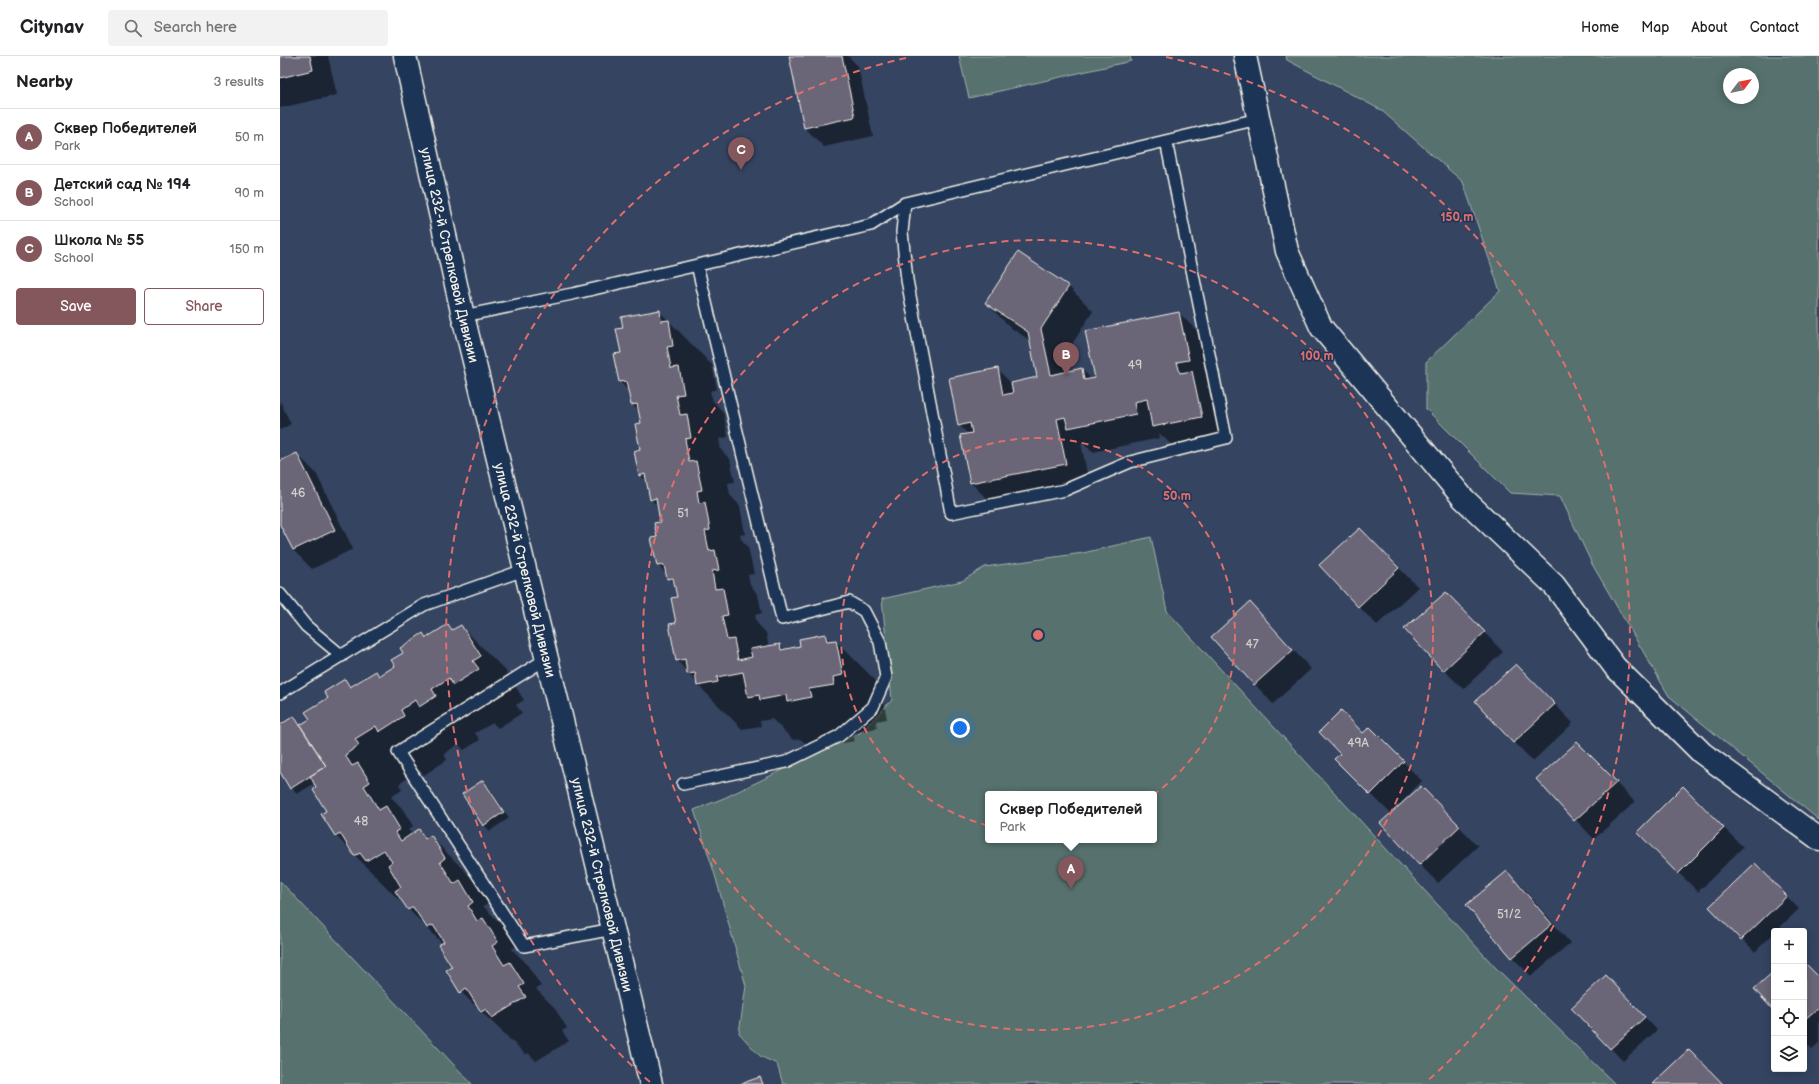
<!DOCTYPE html>
<html lang="en">
<head>
<meta charset="utf-8">
<style>
  :root { --surface:#fff; --page:#f2f2f2; --text:#202124; --muted:#757577; --line:#e0e0e0; --accent:#84575d }
  body { margin:0; font-family:"Balsamiq Sans",sans-serif; background:var(--page); color:var(--text) }
  .controls { position:absolute; right:12px; bottom:12px; display:grid; overflow:hidden; border-radius:4px; box-shadow:0 2px 10px #0003 }
  .controls button { width:36px; height:36px; display:grid; place-items:center; padding:0; border:0; border-bottom:1px solid var(--line); background:var(--surface); color:var(--text); font:20px sans-serif }
  .compass { position:absolute; left:1443px; top:12px; width:36px; height:36px; border-radius:50%; background:var(--surface); box-shadow:0 2px 10px #0003; rotate:58deg }
  .you { position:absolute; left:680px; top:672px; width:14px; height:14px; margin:-10px; border:3px solid #fff; border-radius:50%; background:#1a73e8; box-shadow:0 0 0 6px #1a73e833 }
  .badge { display:grid; place-items:center; width:26px; height:26px; border-radius:50%; background:var(--accent); color:#fff; font-size:13px; font-weight:700 }
  .pin { position:absolute; translate:-50% -33px; filter:drop-shadow(0 1px 2px #0008) }
  .pin::after { content:''; position:absolute; top:21px; width:14px; height:12px; background:inherit; clip-path:polygon(0 0,100% 0,50% 100%) }
  .popup { position:absolute; left:705px; top:735px; width:172px; height:52px; box-sizing:border-box; display:grid; place-content:center; border-radius:4px; background:var(--surface); filter:drop-shadow(0 1px 3px #0005); font-size:13px; white-space:nowrap; color:var(--muted) }
  .popup b { font-size:15px; color:var(--text) }
  .popup::after { content:''; position:absolute; left:50%; top:100%; margin-left:-8px; border:8px solid transparent; border-top-color:var(--surface) }
  .list { margin:0; padding:0; list-style:none }
  h2 { display:flex; justify-content:space-between; align-items:center; height:52px; margin:0; padding:0 16px; font-size:17px }
  h2 small { font-size:13px; font-weight:400; color:var(--muted) }
  .list li { display:grid; grid-template-columns:26px 1fr auto; gap:12px; align-items:center; box-sizing:border-box; height:56px; padding:0 16px; border-top:1px solid var(--line) }
  .list b { display:block; font-size:15px; white-space:nowrap }
  .list p { margin:0; font-size:13px; white-space:nowrap; color:var(--muted) }
  .list em { font-size:13px; font-style:normal; color:var(--muted) }
  .actions { display:flex; gap:8px; padding:12px 16px }
  .actions a { flex:1; padding:9px 0; border:1px solid var(--accent); border-radius:4px; text-align:center; font-size:14px; color:var(--accent) }
  .actions .main { background:var(--accent); color:#fff }
  .icon { flex:none; width:22px; height:22px; fill:none; stroke:currentColor; stroke-width:2; stroke-linecap:round; stroke-linejoin:round }
  .map { position:relative; flex:none; width:1539px; height:1028px; overflow:hidden }
  header { display:flex; align-items:center; gap:24px; box-sizing:border-box; height:56px; padding:0 20px; background:var(--surface); border-bottom:1px solid var(--line) }
  header strong { font-size:19px }
  nav { display:flex; gap:22px; margin-inline-start:auto; font-size:14px }
  .search { width:280px; height:36px; background:var(--page); display:flex; align-items:center; gap:10px; box-sizing:border-box; padding:0 14px; border-radius:4px; color:var(--muted); font-size:15px }
  main { display:flex }
  aside { flex:1; background:var(--surface) }
  .map>svg:first-child { display:block }
</style>
</head>
<body>
<header>
<strong>Citynav</strong>
<div class="search"><svg class="icon" aria-label="search" viewBox="0 0 24 24"><circle cx="10" cy="10" r="6"/><path d="M15 15l6 6"/></svg>Search here</div>
<nav><a>Home</a><a>Map</a><a>About</a><a>Contact</a></nav>
</header>
<main>
<aside>
<h2>Nearby<small>3 results</small></h2>
<ul class="list">
<li><span class="badge">A</span><div><b>Сквер Победителей</b><p>Park</p></div><em>50 m</em></li>
<li><span class="badge">B</span><div><b>Детский сад № 194</b><p>School</p></div><em>90 m</em></li>
<li><span class="badge">C</span><div><b>Школа № 55</b><p>School</p></div><em>150 m</em></li>
</ul>
<div class="actions"><a class="main">Save</a><a>Share</a></div>
</aside>
<div class="map">
<svg width="1539" height="1028" viewBox="0 0 1539 1028">
  <rect width="100%" height="100%" fill="#344461"/>
  <filter id="ink" filterUnits="userSpaceOnUse"><feTurbulence type="fractalNoise" baseFrequency=".025" numOctaves="2"/><feDisplacementMap in="SourceGraphic" scale="8" xChannelSelector="R" yChannelSelector="G"/><feConvolveMatrix kernelMatrix="1 2 1 2 8 2 1 2 1" color-interpolation-filters="sRGB"/></filter>
  <g filter="url(#ink)">
    <!-- green -->
    <path fill="#56716e" stroke="#a5b1ab" fill-rule="evenodd" d="M679,0H850L851,5L689,42Z
      M1006,0H1539V764L1389,640L1312,508L1280,440L1230,437L1146,353V306L1220,235L1183,126L1101,54L1007,4ZM1449,18H1473V42H1449Z
      M871,481L887,555L1216,912L1335,1028H503L497,1008L480,1000L459,977L466,930L435,819L414,754L444,742L580,677L612,644L602,543L682,525L705,511L803,497ZM708,738H874V784H708Z
      M0,825L192,1028H0Z"/>
    <!-- shadow -->
    <path fill="#0007" d="M0,0H48L57,39L0,52Z
      M514,0H568L578,10L593,80L544,91L525,72Z
      M738,198L789,231L813,255L786,298L789,316L802,313L812,324L816,323L899,257L924,282L933,328L926,330L937,341L946,386L898,395L879,377L880,382L813,396L804,387H801L810,432L715,451L691,427L689,379L679,369L717,313L732,328L759,322L751,285L731,272L706,247Z
      M379,255L432,309L437,333L430,335L433,345L443,356L448,381L439,383L441,394L450,403L455,426L448,427L450,439L460,450L465,478L460,479L461,483L468,491L474,518L468,519L470,528L478,539L482,557L475,559L477,567L486,577L489,591L500,589L505,594L521,591L545,579L551,586L556,585L600,629L607,663L596,665L597,672L573,677L574,685L552,689L546,683L525,687L520,683L513,684L492,663L480,665L481,670L462,673L418,629L397,604L398,542L396,530L378,509V482L382,467L379,451L370,443L367,426L360,419L362,368L360,357L352,348L349,335L340,326L344,273Z
      M0,345L11,368L0,374Z
      M17,398L36,417L73,493L32,513L13,494L0,466V406Z
      M1099,492L1138,531L1097,569L1078,550Z
      M970,547L1031,613L993,648L932,581Z
      M1185,556L1223,596L1183,633L1164,614Z
      M168,569L173,575L181,570L225,614L244,644L236,649L242,657L218,672L213,667L195,677L200,684L184,694L178,688L164,698L167,704L144,719L139,714L119,728L122,734L111,741L122,752L133,770L128,774L133,778L139,775L147,783L150,780L194,824L208,847L203,850L223,870L236,890L232,893L246,907L261,930L256,933L274,951L287,972L282,975L289,985L256,1005L248,997L246,999L181,936L173,911L163,888L129,854L121,842L119,844L56,780L42,758L47,755L35,727L17,738L0,715V670L14,661L22,670L31,664L65,624L72,631L96,616L100,620L116,610L124,597L143,578L147,582Z
      M1236,609L1293,667L1253,705L1234,686Z
      M1090,672L1142,725L1114,754L1160,750L1198,790L1158,827L1139,808L1111,758L1056,703Z
      M1297,688L1355,746L1314,783L1257,723Z
      M203,725L209,731L229,762L210,775L204,769Z
      M1403,731L1463,791L1418,836L1358,776Z
      M1227,816L1246,835L1290,887L1251,920L1232,901Z
      M1488,821L1519,853L1496,875H1494V877L1475,896L1431,851Z
      M1524,907L1539,922V987L1532,993L1524,985Z
      M1338,933L1377,974L1343,1005L1292,952Z"/>
    <!-- building -->
    <path fill="#6b6678" stroke="#f4f1e8" d="M0,0H30L33,14L0,22Z
      M509,0H562L575,61L524,72Z
      M738,196L789,230L761,273L771,319L802,312L804,324L815,322L805,275L899,256L909,304L897,306L900,317L912,315L922,361L872,371L867,343L854,346L856,358L788,372L785,361L777,363L786,408L690,427L680,379L692,377L690,367L678,370L669,322L718,312L723,339L733,337L731,327L757,321L748,276L705,247Z
      M380,254L381,265L389,264L393,290L387,291L391,312L399,311L404,338L396,339L400,359L407,358L411,382L405,383L409,406L416,405L422,434L417,435L419,447L425,446L430,474L425,475L429,495L435,494L439,514L432,515L435,533L443,532L448,559L442,560L447,584L454,583L458,604L472,601L470,593L500,588L501,594L520,590L519,583L545,578L547,585L556,584L563,619L553,621L554,629L529,633L531,641L507,646L506,639L480,644L479,639L468,641L463,616L437,621L438,626L417,630L415,617L407,618L405,603L396,605L389,568L396,567L391,542L397,541L393,522L387,523L384,509L377,510L371,482L377,481L374,467L380,466L376,442L370,444L365,418L359,420L354,395L360,393L355,368L361,367L357,348L351,349L346,325L339,326L333,298L341,297L336,273L343,272L341,261Z
      M17,397L55,474L13,494L0,469V405Z
      M1080,472L1119,512L1078,551L1039,509Z
      M1166,536L1205,576L1163,615L1124,573Z
      M970,546L1013,594L974,629L931,581Z
      M168,568L172,574L181,569L201,600L193,605L199,613L173,629L169,622L152,633L156,640L139,651L135,644L121,654L124,660L99,676L96,670L75,683L79,689L65,699L72,710L78,707L90,726L84,730L99,754L106,750L120,773L115,776L121,785L139,773L145,783L151,779L165,802L160,806L174,828L180,824L193,846L188,850L197,865L203,862L218,886L212,890L224,909L230,906L244,928L239,931L246,941L212,962L206,953L201,956L186,932L180,937L166,914L172,911L158,889L164,886L153,869L147,872L133,851L128,854L115,835L121,831L108,809L112,806L104,794L86,805L80,797L74,800L60,777L55,780L41,758L46,755L33,734L36,731L30,720L46,710L20,669L30,663L25,656L48,642L44,636L65,623L70,631L96,615L99,620L115,610L111,604L123,597L120,592L143,577L146,582Z
      M1236,608L1275,648L1233,687L1195,645Z
      M1061,654L1083,677L1090,671L1124,705L1090,739L1054,703L1060,698L1039,676Z
      M14,660L46,710L10,733L0,716V669Z
      M1297,686L1337,726L1294,765L1256,723Z
      M203,724L224,756L203,770L182,738Z
      M1141,730L1180,770L1139,809L1100,767Z
      M1403,730L1444,772L1398,818L1357,776Z
      M1475,807L1507,840L1461,884L1429,851Z
      M1227,815L1272,868L1232,902L1186,849Z
      M1524,906L1539,921V951L1524,964Z
      M1494,915V955L1474,933Z
      M1326,919L1365,961L1330,993L1291,952Z
      M1409,993L1443,1028H1372Z
      M480,1021L483,1028H460Z"/>
    <g fill="none" stroke-linecap="round" stroke-linejoin="round">
      <!-- service casing -->
      <g stroke="#f4f1e8" stroke-width="14">
        <path id="service" d="M625,147L622,176L627,224L671,457L785,434L850,406L946,382L886,85
          M183,260L292,238L591,169L625,147L978,63
          M0,538L26,570L62,600
          M266,603L118,696L244,890L333,873
          M0,637L144,549L244,514
          M403,728L506,706L559,680L593,651L606,621L600,586L584,555L569,546L502,563L417,209"/>
      </g>
      <!-- minor casing -->
      <g stroke="#f4f1e8" stroke-width="25">
        <path id="minor" d="M965,0L1007,195L1041,271L1183,442L1274,529L1335,611L1422,697L1539,783"/>
      </g>
      <!-- tertiary casing -->
      <g stroke="#f4f1e8" stroke-width="25">
        <g id="tertiary">
          <path id="s1" d="M125,0L183,260L371,1028"/>
        </g>
      </g>
      <!-- service -->
      <use href="#service" stroke="#1d3557" stroke-width="11"/>
      <!-- minor -->
      <use href="#minor" stroke="#1d3557" stroke-width="22"/>
      <!-- tertiary -->
      <use href="#tertiary" stroke="#1d3557" stroke-width="22"/>
    </g>
  </g>
  <!-- distance rings -->
  <g fill="none" stroke="#e06e6b" stroke-width="2" stroke-dasharray="7 5">
    <circle cx="758" cy="579" r="197"/>
    <circle cx="758" cy="579" r="395"/>
    <path d="M370 1026A592 592 0 0 1 630 1M886 1A592 592 0 0 1 1146 1026"/>
  </g>
  <g text-anchor="middle" dominant-baseline="central" stroke-width="3" stroke-linejoin="round" paint-order="stroke">
    <!-- number labels -->
    <g font-size="12" fill="#d2cecc">
      <text x="855" y="309">49</text>
      <text x="18" y="437">46</text>
      <text x="403" y="457">51</text>
      <text x="972" y="588">47</text>
      <text x="1078" y="687">49А</text>
      <text x="81" y="765">48</text>
      <text x="1229" y="858">51/2</text>
    </g>
    <!-- street labels -->
    <g font-size="14" fill="#f4f1e8" stroke="#1d3557">
      <text stroke="none"><textPath href="#s1" startOffset="204">улица 232-й Стрелковой Дивизии</textPath></text>
      <text stroke="none"><textPath href="#s1" startOffset="528">улица 232-й Стрелковой Дивизии</textPath></text>
      <text stroke="none"><textPath href="#s1" startOffset="852">улица 232-й Стрелковой Дивизии</textPath></text>
    </g>
  </g>
  <circle cx="758" cy="579" r="6" fill="#e06e6b" stroke="#1d3557" stroke-width="2"/>
  <g font-size="12" text-anchor="middle" font-weight="bold" fill="#e06e6b" stroke="#1d3557" stroke-width="3" stroke-linejoin="round" paint-order="stroke">
    <text x="1177" y="165">150 m</text>
    <text x="1037" y="304">100 m</text>
    <text x="897" y="444">50 m</text>
  </g>
</svg>
<div class="controls">
<button>+</button>
<button>−</button>
<button><svg class="icon" aria-label="locate" viewBox="0 0 24 24"><circle cx="12" cy="12" r="6"/><path d="M12 2v4M12 18v4M2 12h4M18 12h4"/></svg></button>
<button><svg class="icon" aria-label="layers" viewBox="0 0 24 24"><path d="M12 4l9 5-9 5-9-5zM3 14l9 5 9-5"/></svg></button>
</div>
<svg class="compass" viewBox="-18 -18 36 36"><path d="M0-13l5 13h-10z" fill="#e53935"/><path d="M0 13l5-13h-10z" fill="#757577"/></svg>
<div class="you"></div>
<div class="pin badge" style="left:791px;top:833px">A</div>
<div class="popup"><b>Сквер Победителей</b>Park</div>
<div class="pin badge" style="left:786px;top:319px">B</div>
<div class="pin badge" style="left:461px;top:114px">C</div>
</div>
</main>
</body>
</html>
